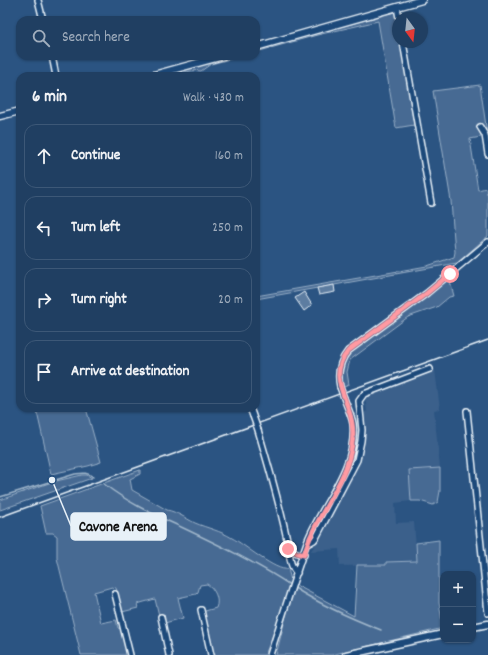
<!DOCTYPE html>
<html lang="en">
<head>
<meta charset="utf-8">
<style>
  :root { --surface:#203f62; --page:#284668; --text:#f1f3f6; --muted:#a2afbe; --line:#3d5877 }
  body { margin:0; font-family:Dekko,sans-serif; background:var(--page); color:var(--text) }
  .controls { position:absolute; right:12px; bottom:12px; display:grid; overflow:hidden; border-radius:8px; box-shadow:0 1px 3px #0004 }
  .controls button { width:36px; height:36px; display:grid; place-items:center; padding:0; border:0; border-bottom:1px solid var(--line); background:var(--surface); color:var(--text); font:20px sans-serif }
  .compass { position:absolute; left:392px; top:12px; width:36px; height:36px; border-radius:50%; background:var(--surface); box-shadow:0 1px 3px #0004; rotate:165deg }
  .stop { position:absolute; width:12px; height:12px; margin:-9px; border:3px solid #ff9aa2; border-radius:50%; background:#fff }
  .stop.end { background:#ff9aa2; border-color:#fff; box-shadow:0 1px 4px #0008 }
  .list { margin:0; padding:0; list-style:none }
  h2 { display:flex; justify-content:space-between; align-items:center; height:52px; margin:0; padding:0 16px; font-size:17px }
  h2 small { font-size:13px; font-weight:400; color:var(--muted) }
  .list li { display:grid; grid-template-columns:26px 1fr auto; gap:12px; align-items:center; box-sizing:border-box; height:64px; margin:0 8px 8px; padding:0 8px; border:1px solid var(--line); border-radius:12px }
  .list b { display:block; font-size:15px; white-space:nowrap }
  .list em { font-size:13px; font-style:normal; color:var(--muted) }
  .icon { flex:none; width:22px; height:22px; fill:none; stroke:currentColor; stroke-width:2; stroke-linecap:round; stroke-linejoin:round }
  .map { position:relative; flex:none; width:488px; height:655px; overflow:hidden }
  .search { position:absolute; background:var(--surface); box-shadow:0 1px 3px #0004; left:16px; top:16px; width:244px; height:44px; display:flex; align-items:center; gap:10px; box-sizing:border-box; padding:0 14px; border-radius:12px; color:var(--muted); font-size:15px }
  .panel { position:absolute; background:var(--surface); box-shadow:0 1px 3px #0004; left:16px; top:72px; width:244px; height:340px; border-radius:12px }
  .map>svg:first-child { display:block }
</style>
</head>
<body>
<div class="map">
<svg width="488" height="655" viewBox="0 0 488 655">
  <rect width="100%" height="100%" fill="#2b5482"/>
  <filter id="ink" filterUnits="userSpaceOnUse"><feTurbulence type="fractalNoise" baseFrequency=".025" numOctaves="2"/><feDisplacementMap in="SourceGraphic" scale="8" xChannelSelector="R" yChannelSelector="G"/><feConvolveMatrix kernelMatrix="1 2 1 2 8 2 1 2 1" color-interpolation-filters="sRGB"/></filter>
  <g filter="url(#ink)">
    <!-- built -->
    <path fill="#3a608b" d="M435,370L440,409L434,410L440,468L409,470L411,501L395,503L396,523L414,522L417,561L386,562V565L340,566L339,549L311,551L326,527L356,470L362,454L364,436V413L367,411L365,396Z"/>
    <!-- green -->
    <path fill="#476b93" stroke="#98aec6" d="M395,12C400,20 398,33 398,42H401L414,125L396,128L378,21L317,35L256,52V50Z
      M235,56H241L211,64L201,71C189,69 176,76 164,76Z
      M480,85L487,133L481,134V137L470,139L478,190L486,188L487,194L488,195V236L457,263L256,299V296L427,266L454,257L455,252L451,201L433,91Z
      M449,278L454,296L449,297L437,307L408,317L350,360L347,372L349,385L341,388V365L350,352Z
      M36,408H86L101,462L88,466L51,474Z
      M440,468V491L438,502L433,505L420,501H411L409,470Z
      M140,470V474L130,479L132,490L167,510C177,512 185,518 195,523C207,528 221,531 232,538C244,544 276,572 288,569L291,580L275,630L265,655H213L204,614L205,611L216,608C220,599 214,588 207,584L200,585L198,592L196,594L178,598L183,618L161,624L155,599L137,604L138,608L122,612L116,588L112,587L94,592L101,623L116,620L118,628L121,629L127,655H81L57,558V536L53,533H46L40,506Z
      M82,475H87L92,478L0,510V500L52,482Z
      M439,540V603L443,628L331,655H276L294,584L354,616L357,565H386V562L417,561L416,543Z"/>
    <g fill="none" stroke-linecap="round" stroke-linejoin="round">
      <!-- stream -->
      <path stroke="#a0b6cb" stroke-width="1.5" d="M104,484C127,502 152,514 179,526C217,544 255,562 290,585
        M0,497L75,474C83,473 87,472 93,477
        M293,587C321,605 350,618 381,630"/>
    </g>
    <!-- building -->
    <path fill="#5d7da1" stroke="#e8f1f8" d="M334,285L335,292L319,295L317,288Z
      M304,292L312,305L304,311L295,298Z"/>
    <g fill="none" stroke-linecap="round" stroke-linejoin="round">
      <!-- minor casing -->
      <g stroke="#e8f1f8" stroke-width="8">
        <path id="minor" d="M38,0L43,20
          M397,7L399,18
          M403,42L431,203
          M52,56L56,76
          M480,127L485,135L488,154
          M340,387C337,373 339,362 348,351L427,293L488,242
          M250,408L253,416
          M467,411L488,613
          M258,430C269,467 280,505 288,544C290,554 289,566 297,573
          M307,544L314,540L317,536L357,460L361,441L362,430L359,401L364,394L430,369
          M288,547L297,553L304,555
          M115,594L130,655
          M201,610L211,655
          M161,617L169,655
          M270,655C282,617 294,579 307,542C322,503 357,469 353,424C352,416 347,407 344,398"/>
      </g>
      <!-- tertiary casing -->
      <g stroke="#e8f1f8" stroke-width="9">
        <path id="tertiary" d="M256,47L422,0
          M150,76L223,56
          M0,116L20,111
          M473,627L488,624
          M346,655L443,634"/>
      </g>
      <!-- minor -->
      <use href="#minor" stroke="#1f4a7a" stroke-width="5"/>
      <!-- tertiary -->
      <use href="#tertiary" stroke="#1f4a7a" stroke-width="6"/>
      <!-- rail -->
      <path stroke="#e8f1f8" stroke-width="1.5" d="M0,517L488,340"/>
      <!-- minor-bridge casing -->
      <g stroke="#e8f1f8" stroke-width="8" stroke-linecap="butt">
        <path id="minor-bridge" d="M340,387L344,398
          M253,416L258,430"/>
      </g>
      <!-- minor-bridge -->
      <use href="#minor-bridge" stroke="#1f4a7a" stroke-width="5"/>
    </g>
  </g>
  <g fill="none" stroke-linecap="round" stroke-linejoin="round" filter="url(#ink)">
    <!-- route -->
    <path stroke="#ff9aa2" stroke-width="5" d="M288,549V547L297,553L304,555C314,517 347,484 352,444C353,438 353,429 352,423C348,396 327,377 348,351L427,293L450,274"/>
  </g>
  <!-- callouts -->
  <path fill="none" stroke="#e8f1f8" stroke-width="1.5" d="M52 480L71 526"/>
  <circle fill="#e8f1f8" stroke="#1f4a7a" stroke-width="1.5" cx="52" cy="480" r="4"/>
  <rect fill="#e8f1f8" stroke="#e8f1f8" stroke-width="1.5" x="71" y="513" width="95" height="27" rx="4"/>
  <g font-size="15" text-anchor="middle" font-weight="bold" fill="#111">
    <text x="118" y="531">Cavone Arena</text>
  </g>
</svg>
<div class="controls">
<button>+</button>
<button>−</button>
</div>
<svg class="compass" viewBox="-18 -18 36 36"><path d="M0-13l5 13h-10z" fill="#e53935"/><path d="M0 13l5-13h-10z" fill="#a2afbe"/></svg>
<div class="stop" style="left:450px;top:274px"></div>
<div class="stop end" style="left:288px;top:549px"></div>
<div class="search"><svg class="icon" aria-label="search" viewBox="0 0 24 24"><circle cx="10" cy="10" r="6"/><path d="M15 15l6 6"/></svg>Search here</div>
<section class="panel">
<h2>6 min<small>Walk · 430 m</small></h2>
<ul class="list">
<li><svg class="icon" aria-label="ahead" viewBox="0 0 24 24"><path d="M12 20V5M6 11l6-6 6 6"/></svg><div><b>Continue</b></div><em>160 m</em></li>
<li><svg class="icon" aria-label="left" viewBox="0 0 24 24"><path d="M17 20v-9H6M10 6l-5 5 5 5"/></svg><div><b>Turn left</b></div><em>250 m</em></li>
<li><svg class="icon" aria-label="right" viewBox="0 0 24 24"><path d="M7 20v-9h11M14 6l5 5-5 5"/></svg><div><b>Turn right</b></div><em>20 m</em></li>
<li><svg class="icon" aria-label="arrive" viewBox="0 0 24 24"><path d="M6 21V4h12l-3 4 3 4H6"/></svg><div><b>Arrive at destination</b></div></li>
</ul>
</section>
</div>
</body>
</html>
